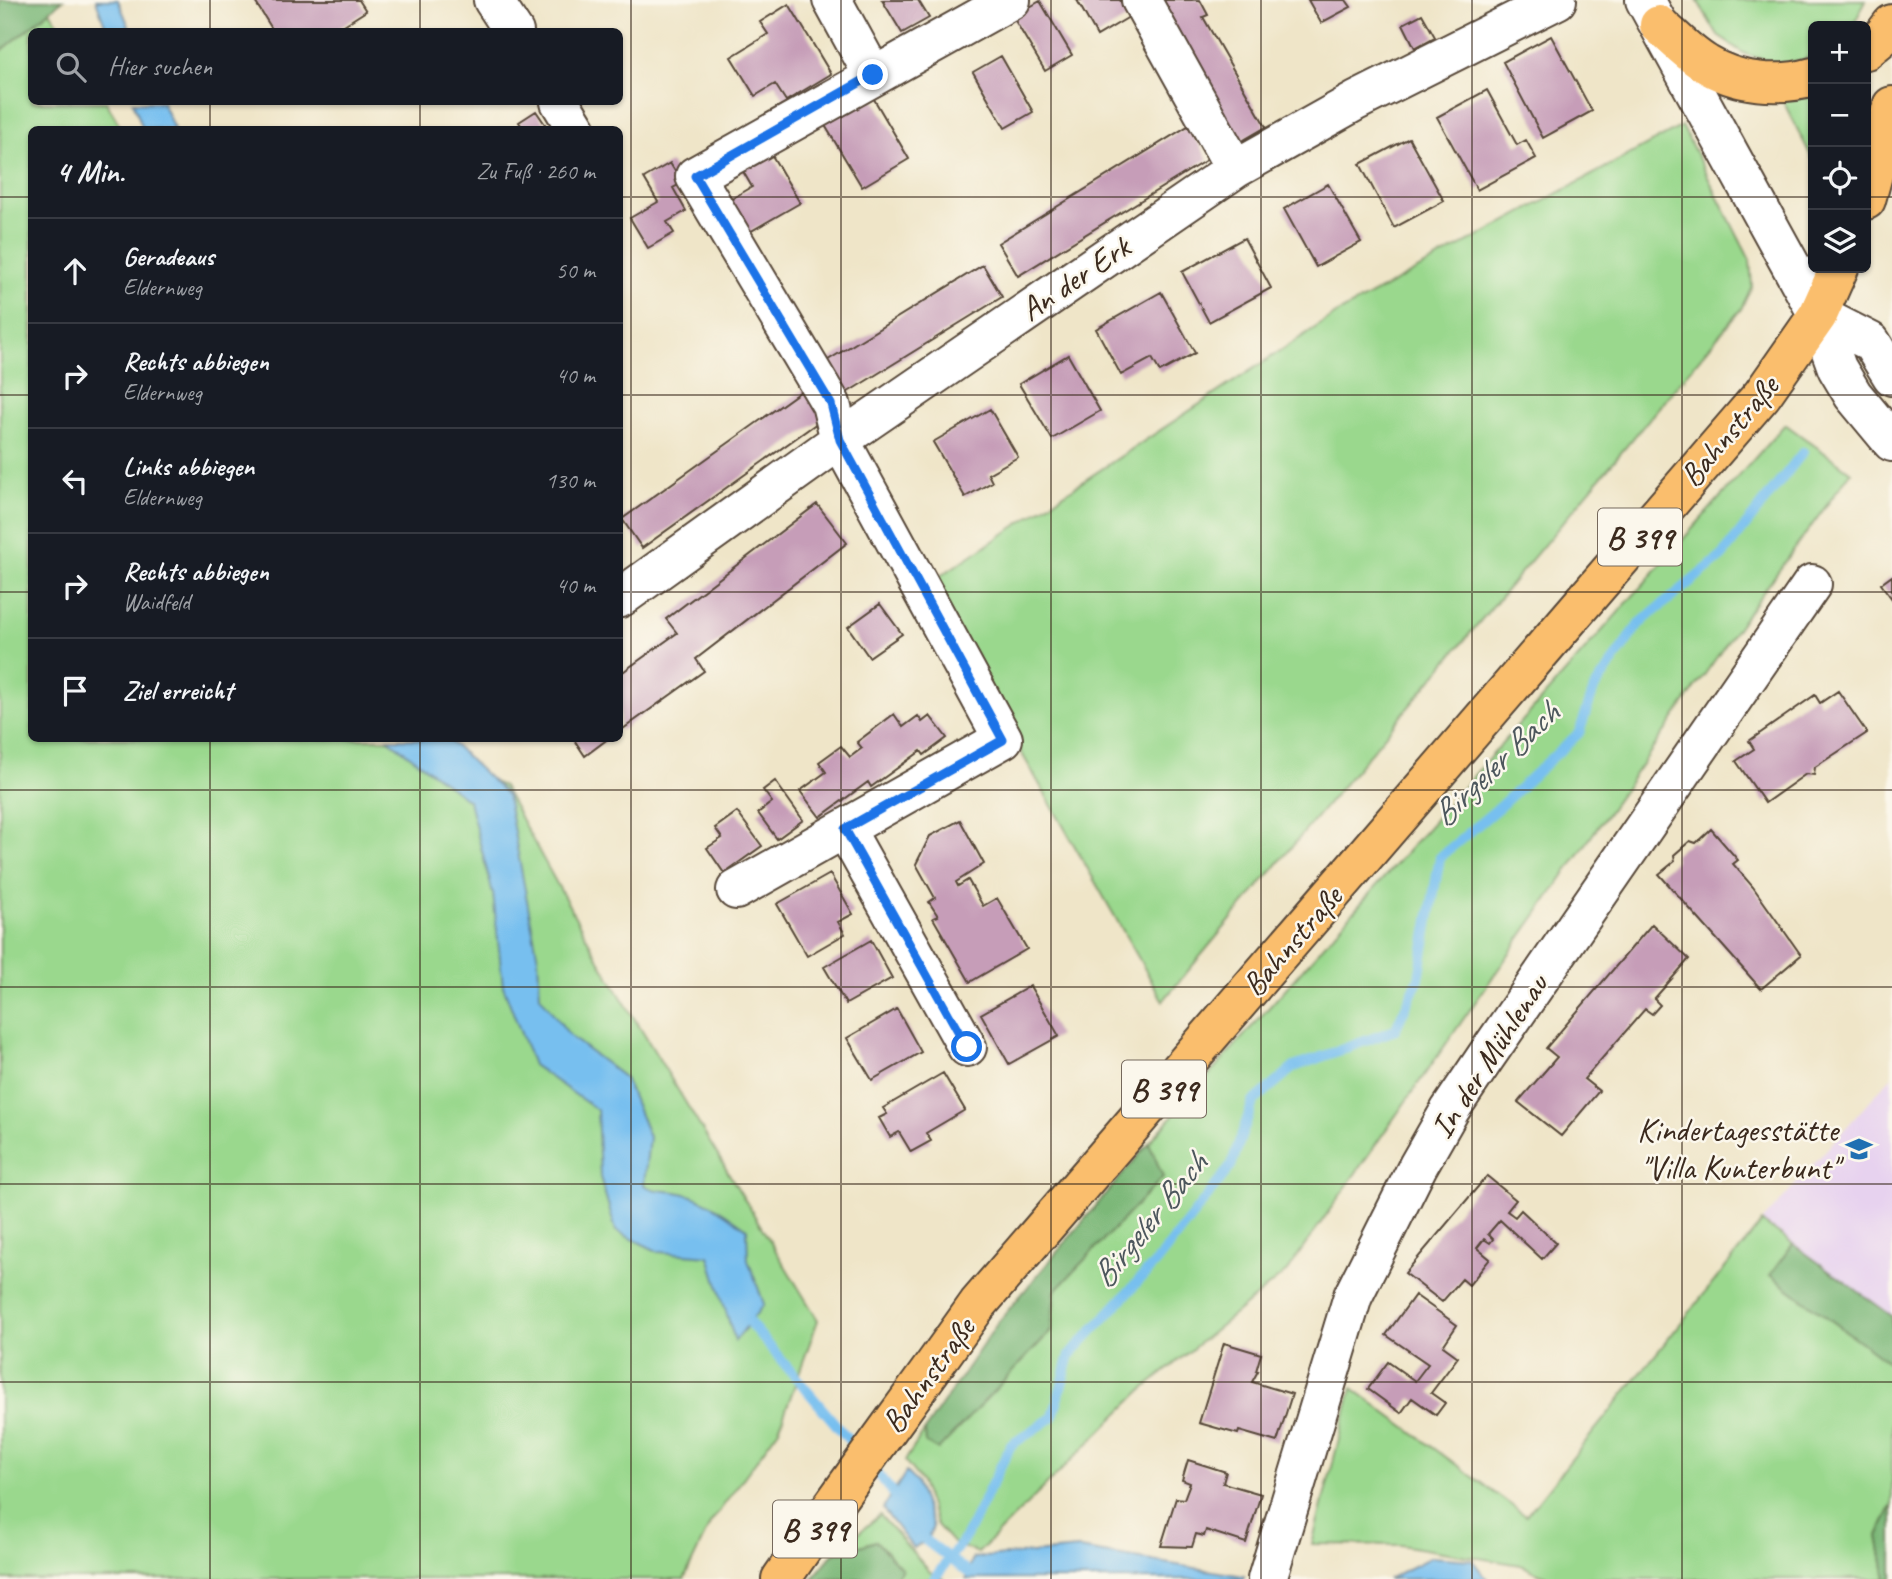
<!DOCTYPE html>
<html lang="de">
<head>
<meta charset="utf-8">
<style>
  :root { --surface:#171b24; --page:#20242c; --text:#f1f3f6; --muted:#9ea1a6; --line:#363941 }
  body { margin:0; font-family:Caveat,sans-serif; background:var(--page); color:var(--text) }
  .controls { position:absolute; right:21px; top:21px; display:grid; overflow:hidden; border-radius:10px; box-shadow:0 2px 5px #0004 }
  .controls button { width:63px; height:63px; display:grid; place-items:center; padding:0; border:0; border-bottom:2px solid var(--line); background:var(--surface); color:var(--text); font:35px sans-serif }
  .stop { position:absolute; width:21px; height:21px; margin:-16px; border:5px solid #1a73e8; border-radius:50%; background:#fff }
  .stop.end { background:#1a73e8; border-color:#fff; box-shadow:0 2px 7px #0008 }
  .list { margin:0; padding:0; list-style:none }
  h2 { display:flex; justify-content:space-between; align-items:center; height:91px; margin:0; padding:0 28px; font-size:30px }
  h2 small { font-size:23px; font-weight:400; color:var(--muted) }
  .list li { display:grid; grid-template-columns:46px 1fr auto; gap:21px; align-items:center; box-sizing:border-box; height:105px; padding:0 28px; border-top:2px solid var(--line) }
  .list b { display:block; font-size:26px; white-space:nowrap }
  .list p { margin:0; font-size:23px; white-space:nowrap; color:var(--muted) }
  .list em { font-size:23px; font-style:normal; color:var(--muted) }
  .icon { flex:none; width:38px; height:38px; fill:none; stroke:currentColor; stroke-width:2; stroke-linecap:round; stroke-linejoin:round }
  .map { position:relative; flex:none; width:1892px; height:1579px; overflow:hidden }
  .search { position:absolute; background:var(--surface); box-shadow:0 2px 5px #0004; left:28px; top:28px; width:595px; height:77px; display:flex; align-items:center; gap:18px; box-sizing:border-box; padding:0 24px; border-radius:10px; color:var(--muted); font-size:26px }
  .panel { position:absolute; background:var(--surface); box-shadow:0 2px 5px #0004; left:28px; top:126px; width:595px; height:616px; border-radius:10px }
  .map>svg:first-child { display:block }
</style>
</head>
<body>
<div class="map">
<svg width="1892" height="1579" viewBox="0 0 1892 1579">
  <rect width="100%" height="100%" fill="#fbf7ec"/>
  <filter id="ink" filterUnits="userSpaceOnUse"><feTurbulence type="fractalNoise" baseFrequency=".0143" numOctaves="2"/><feDisplacementMap in="SourceGraphic" scale="14" xChannelSelector="R" yChannelSelector="G"/><feConvolveMatrix kernelMatrix="1 2 1 2 8 2 1 2 1" color-interpolation-filters="sRGB"/></filter>
  <filter id="wash" filterUnits="userSpaceOnUse"><feTurbulence type="fractalNoise" baseFrequency=".00686" numOctaves="4" result="noise"/><feDisplacementMap in="SourceGraphic" scale="28" xChannelSelector="R" yChannelSelector="G"/><feGaussianBlur stdDeviation="1.57" result="paint"/><feColorMatrix in="noise" values="0 0 0 0 0 0 0 0 0 0 0 0 0 0 0 0 0 1.4 0 .05"/><feComposite in="paint" operator="in"/></filter>
  <g filter="url(#wash)">
    <rect width="100%" height="100%" fill="#efe5c8"/>
    <!-- built -->
    <path fill="#e7d2ef" d="M1892,1076V1316L1762,1222Z"/>
    <!-- green -->
    <path fill="#9ad88d" stroke="#6a8156" stroke-width="2" d="M1697,0H1866L1853,26H1813V55L1802,60L1778,64L1745,54L1718,36Z
      M50,11L63,31L32,32V102H106L122,129L32,130V738L385,739L503,786L600,962L818,1320L779,1429L710,1524L684,1579H0V52Z
      M1813,96V160L1782,99Z
      M1682,126L1750,260L1752,286L1741,309L1163,1001L1008,729L931,582L1336,314Z
      M1785,424L1851,472L1747,614L1287,1271L1140,1392L978,1553L954,1544L937,1525L920,1480L905,1461L925,1430L926,1443L1051,1332L1055,1291L1163,1177L1149,1143Z
      M1762,1222L1793,1244L1770,1275L1892,1365V1505L1878,1536L1886,1579H1551L1521,1565L1400,1545L1312,1544L1352,1388L1526,1516Z
      M880,1515L930,1572L944,1579H895L902,1569L876,1541L832,1555Z"/>
    <!-- forest -->
    <path fill="#7bb878" stroke="#5b714b" stroke-width="2" d="M0,0H63L0,52Z
      M1149,1143L1163,1177L1055,1291L1051,1331L938,1450L926,1443L925,1430L999,1321Z
      M1793,1244L1892,1316V1365L1770,1275Z
      M1892,1505V1579H1886L1878,1536Z
      M876,1541L902,1569L895,1579H812L832,1555Z"/>
    <!-- water -->
    <path fill="#77bfef" stroke="#597486" stroke-width="2" d="M96,0H118L131,31H107Z
      M133,102H162L174,129H143Z
      M388,739H448L507,795L538,958L540,996L571,1037L625,1078L649,1137L644,1185C656,1192 663,1190 676,1192C703,1196 726,1214 747,1229L748,1260L764,1304L735,1341L709,1256L659,1252L616,1231L600,1177L597,1110L533,1065L503,986L493,894L469,801Z
      M906,1472L916,1482L933,1527L926,1541L913,1548L883,1509Z
      M1079,1549L1244,1576L1243,1579H966L973,1558Z
      M1431,1557L1472,1560L1487,1579H1388Z"/>
    <g fill="none" stroke-linecap="round" stroke-linejoin="round">
      <!-- stream -->
      <path stroke="#77bfef" stroke-width="10" d="M746,1311L749,1322L860,1453
        M871,1466L900,1502
        M918,1530L926,1541L968,1572L981,1571
        M934,1579L966,1536L1011,1445L1053,1417L1070,1355L1157,1261L1231,1166L1253,1102L1294,1067L1395,1030L1419,978L1440,857L1498,808L1579,733L1594,689L1639,624L1722,556L1803,452"/>
    </g>
    <g id="blocks">
      <!-- building -->
      <path fill="#c69db8" d="M254,0H359L366,11L333,32H274Z
        M882,0H918L929,18L902,33Z
        M1077,0H1120L1129,17L1097,36Z
        M1153,0H1200L1208,15L1203,17L1266,127L1235,145Z
        M1308,0H1346L1351,7L1321,23Z
        M1040,1L1072,55L1045,71L1013,17Z
        M789,4L831,74L786,101L775,84L755,96L731,57L768,34L760,22Z
        M1422,14L1435,37L1415,48L1403,24Z
        M1551,36L1592,111L1543,138L1503,62Z
        M1001,56L1033,112L1005,128L973,72Z
        M1487,90L1517,145L1526,140L1536,158L1477,190L1437,117Z
        M871,94L909,159L862,187L823,122Z
        M536,111L549,130H524L519,122Z
        M1188,126L1208,159L1018,276L998,243Z
        M1409,138L1444,201L1394,228L1360,164Z
        M770,152L800,203L746,234L728,201L752,187L741,168Z
        M670,163L682,183L673,188L686,211L667,222L674,233L648,248L630,218L658,202L644,178Z
        M1328,184L1361,242L1316,267L1284,209Z
        M1244,238L1271,288L1209,322L1182,272Z
        M983,265L1002,297L840,397L820,365Z
        M1161,292L1195,353L1160,372L1152,358L1121,375L1096,329Z
        M1068,355L1100,411L1052,439L1019,384Z
        M804,389L824,418L642,548L622,519Z
        M990,409L1018,457L988,474L992,482L965,497L933,442Z
        M817,504L847,543L696,659L704,671L620,731V674L677,633L666,619Z
        M1892,576V599L1881,584Z
        M880,604L902,634L869,657L848,627Z
        M1838,691L1867,733L1815,767L1814,775L1806,774L1765,803L1736,761L1754,749L1749,741L1815,695L1820,703Z
        M894,714L903,727L918,716L922,722L930,716L947,738L924,755L921,751L871,787L868,782L820,817L800,791L826,772L819,762L841,746L850,757L862,748L857,742Z
        M573,738H609L585,756Z
        M775,781L803,820L777,839L758,813L772,802L763,790Z
        M737,812L762,846L724,873L707,848L722,838L715,828Z
        M960,820L984,864L956,882L958,886L968,880L983,906L997,898L1027,949L970,982L933,918L938,916L929,902L935,898L916,864L930,836Z
        M1711,829L1738,860L1733,864L1753,887L1801,955L1761,989L1659,874L1675,861L1674,855L1690,841L1696,843Z
        M830,874L853,914L838,922L845,934L807,956L777,904Z
        M1652,924L1689,959L1654,999L1660,1005L1652,1014L1645,1009L1584,1079L1599,1091L1561,1136L1518,1102L1557,1057L1546,1048Z
        M871,940L892,978L846,1004L824,967Z
        M1030,986L1059,1036L1009,1064L981,1014Z
        M897,1009L921,1052L872,1080L847,1038Z
        M943,1073L965,1110L926,1133L931,1141L911,1152L899,1132L890,1137L879,1118L887,1114L883,1108Z
        M1487,1176L1516,1200L1507,1211L1515,1217L1521,1210L1556,1243L1542,1259L1500,1220L1488,1234L1493,1239L1490,1243L1484,1239L1477,1248L1490,1259L1469,1285L1462,1279L1442,1302L1405,1273Z
        M1415,1295L1457,1325L1443,1346L1458,1357L1431,1393L1445,1403L1436,1415L1412,1398L1401,1413L1368,1389L1388,1362L1415,1381L1428,1364L1386,1335Z
        M1224,1343L1261,1354L1256,1371H1258L1252,1382L1292,1394L1277,1442L1239,1431L1238,1434L1199,1423Z
        M1188,1460L1226,1472L1223,1483L1261,1494L1246,1543L1206,1530L1204,1536L1196,1534L1192,1547L1161,1546L1176,1498L1184,1499L1190,1483L1182,1480Z"/>
    </g>
  </g>
  <g filter="url(#ink)">
    <use href="#blocks" fill-opacity="0" stroke="#564638" stroke-width="2"/>
    <g fill="none" stroke-linecap="round" stroke-linejoin="round">
      <!-- minor casing -->
      <g stroke="#564638" stroke-width="42">
        <path id="minor" d="M493,0L514,32
          M832,0L873,75
          M1141,0L1235,169
          M1645,0L1818,315L1837,368L1853,395L1892,442
          M560,102L577,130
          M1818,315L1871,342L1892,376
          M620,598L840,440L1235,169L1356,101L1557,0
          M845,829L967,1047
          M736,890L1003,739L840,440L831,404L695,176L1011,0
          M1267,1579L1353,1296L1418,1166L1450,1110L1485,1058L1812,584"/>
      </g>
      <!-- major casing -->
      <g stroke="#564638" stroke-width="42">
        <path id="major" d="M1659,25C1674,38 1689,54 1706,64C1736,83 1779,87 1813,77
          M1866,50L1883,36L1892,24
          M1866,200L1892,106
          M781,1579C845,1486 913,1396 978,1304L1762,395L1818,315L1839,268"/>
      </g>
      <!-- minor -->
      <use href="#minor" stroke="#fff" stroke-width="38"/>
      <!-- major -->
      <use href="#major" stroke="#fabe6d" stroke-width="38"/>
    </g>
  </g>
  <g fill="none" stroke-linecap="round" stroke-linejoin="round" filter="url(#ink)">
    <!-- route -->
    <path stroke="#1a73e8" stroke-width="9" d="M873,75L695,176L831,404L840,440L1003,740L845,829L967,1047"/>
  </g>
  <!-- grid -->
  <path fill="none" stroke="#3b2a1e" stroke-width="2" stroke-opacity="0.55" d="M210,0V32M420,0V32M631,0V1579M841,0V1579M1051,0V1579M1261,0V1579M1472,0V1579M1682,0V1579M210,102V130M420,102V130M0,197H32M620,197H1813M1866,197H1892M0,395H32M620,395H1892M0,592H32M620,592H1892M210,738V1579M420,738V1579M0,790H1892M0,987H1892M0,1184H1892M0,1382H1892"/>
  <!-- icons -->
  <defs>
    <g id="school-bare" transform="scale(2.1)"><path d="M0-5L7-2L0 1L-7-2ZM-4 1L0 2.5L4 1V4Q0 6-4 4Z" fill="#1f6fb2" stroke="#fbf7ec" stroke-width="2.5" paint-order="stroke"/></g>
  </defs>
  <g fill-rule="evenodd">
    <use href="#school-bare" x="1859" y="1149"/>
  </g>
  <g text-anchor="middle" dominant-baseline="central" stroke-width="5" stroke-linejoin="round" paint-order="stroke">
    <!-- shield labels -->
    <g fill="#fbf7ec" stroke="#75685c" stroke-width="2">
      <rect x="1598" y="508.5" width="84" height="57" rx="5"/>
      <rect x="1122" y="1060.5" width="84" height="57" rx="5"/>
      <rect x="773" y="1500.5" width="84" height="57" rx="5"/>
    </g>
    <g font-size="32" font-weight="bold" fill="#3b2a1e">
      <text x="1640" y="537">B 399</text>
      <text x="1164" y="1089">B 399</text>
      <text x="815" y="1529">B 399</text>
    </g>
    <!-- street labels -->
    <g font-size="33" fill="#3b2a1e" stroke="#fbf7ec">
      <text transform="translate(1075 278) rotate(-34)">An der Erk</text>
      <text transform="translate(1729 431) rotate(-50)">Bahnstraße</text>
      <text transform="translate(1292 941) rotate(-49)">Bahnstraße</text>
      <text transform="translate(1489 1056) rotate(-57)">In der Mühlenau</text>
      <text transform="translate(928 1375) rotate(-54)">Bahnstraße</text>
    </g>
    <!-- poi labels -->
    <g font-size="33" fill="#3b2a1e" stroke="#fbf7ec" text-anchor="end">
      <text x="1838" y="1130">Kindertagesstätte<tspan x="1838" dy="38">"Villa Kunterbunt"</tspan></text>
    </g>
    <!-- water labels -->
    <g font-size="35" font-style="italic" fill="#4d575d" stroke="#fbf7ec">
      <text transform="translate(1495 764) rotate(-44)">Birgeler Bach</text>
      <text transform="translate(1149 1220) rotate(-51)">Birgeler Bach</text>
    </g>
  </g>
</svg>
<div class="controls">
<button>+</button>
<button>−</button>
<button><svg class="icon" aria-label="locate" viewBox="0 0 24 24"><circle cx="12" cy="12" r="6"/><path d="M12 2v4M12 18v4M2 12h4M18 12h4"/></svg></button>
<button><svg class="icon" aria-label="layers" viewBox="0 0 24 24"><path d="M12 4l9 5-9 5-9-5zM3 14l9 5 9-5"/></svg></button>
</div>
<div class="stop" style="left:967px;top:1047px"></div>
<div class="stop end" style="left:873px;top:75px"></div>
<div class="search"><svg class="icon" aria-label="search" viewBox="0 0 24 24"><circle cx="10" cy="10" r="6"/><path d="M15 15l6 6"/></svg>Hier suchen</div>
<section class="panel">
<h2>4 Min.<small>Zu Fuß · 260 m</small></h2>
<ul class="list">
<li><svg class="icon" aria-label="ahead" viewBox="0 0 24 24"><path d="M12 20V5M6 11l6-6 6 6"/></svg><div><b>Geradeaus</b><p>Eldernweg</p></div><em>50 m</em></li>
<li><svg class="icon" aria-label="right" viewBox="0 0 24 24"><path d="M7 20v-9h11M14 6l5 5-5 5"/></svg><div><b>Rechts abbiegen</b><p>Eldernweg</p></div><em>40 m</em></li>
<li><svg class="icon" aria-label="left" viewBox="0 0 24 24"><path d="M17 20v-9H6M10 6l-5 5 5 5"/></svg><div><b>Links abbiegen</b><p>Eldernweg</p></div><em>130 m</em></li>
<li><svg class="icon" aria-label="right" viewBox="0 0 24 24"><path d="M7 20v-9h11M14 6l5 5-5 5"/></svg><div><b>Rechts abbiegen</b><p>Waidfeld</p></div><em>40 m</em></li>
<li><svg class="icon" aria-label="arrive" viewBox="0 0 24 24"><path d="M6 21V4h12l-3 4 3 4H6"/></svg><div><b>Ziel erreicht</b></div></li>
</ul>
</section>
</div>
</body>
</html>
